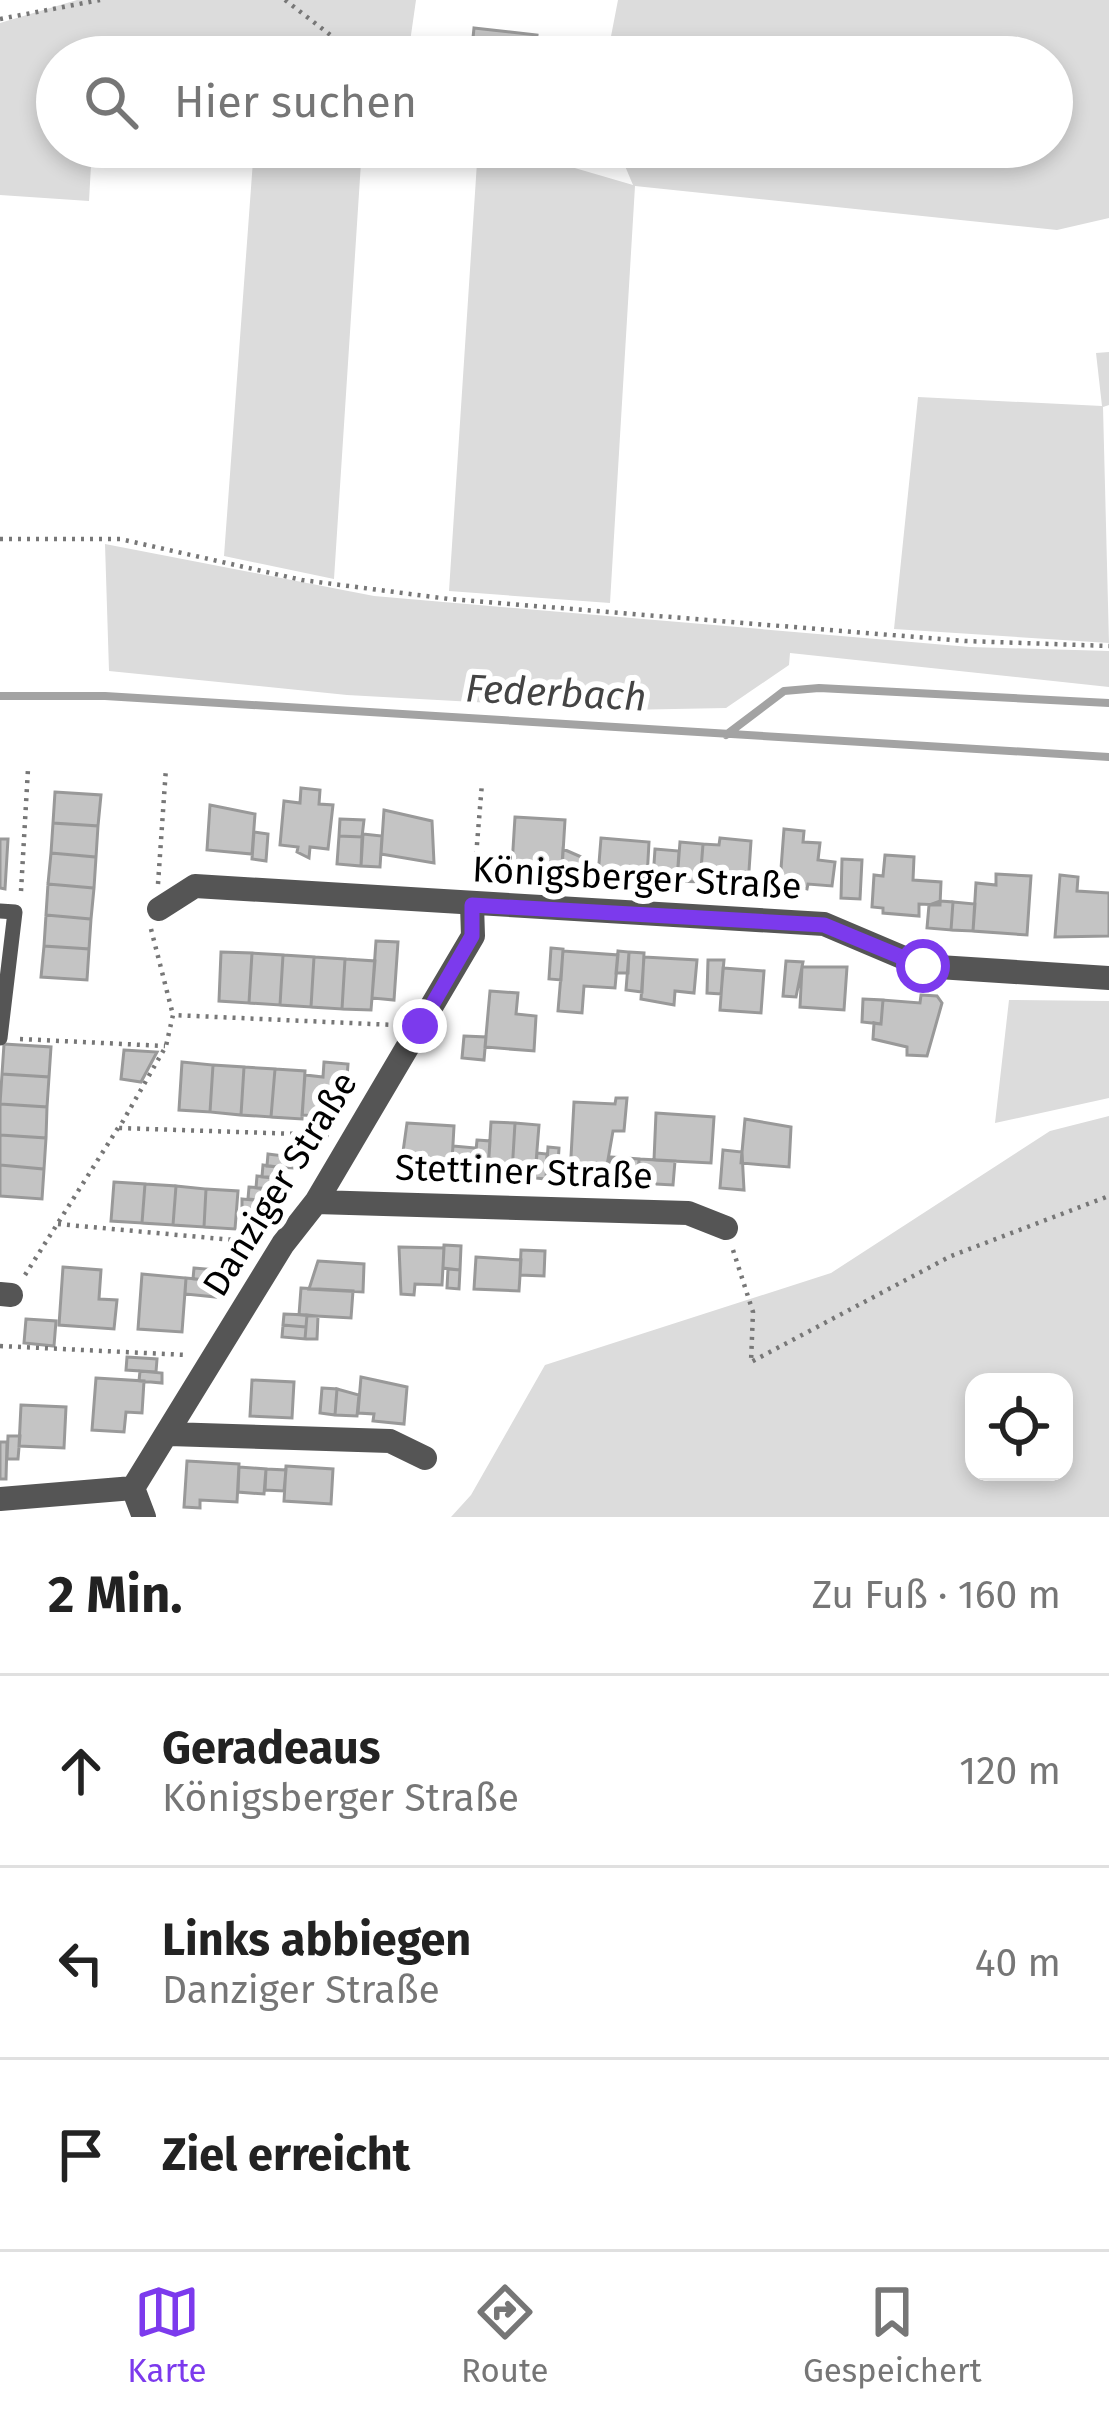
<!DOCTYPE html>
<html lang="de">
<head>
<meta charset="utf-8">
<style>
  :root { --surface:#fff; --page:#f6f6f6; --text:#222; --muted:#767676; --line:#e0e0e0; --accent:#7c3aed }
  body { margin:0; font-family:"Fira Sans",sans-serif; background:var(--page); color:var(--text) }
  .controls { position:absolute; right:36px; bottom:36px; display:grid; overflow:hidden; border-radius:24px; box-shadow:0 6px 18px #0003 }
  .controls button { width:108px; height:108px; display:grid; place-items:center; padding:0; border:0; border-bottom:3px solid var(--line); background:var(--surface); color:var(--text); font:60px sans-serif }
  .stop { position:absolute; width:36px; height:36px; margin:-27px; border:9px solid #7c3aed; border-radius:50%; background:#fff }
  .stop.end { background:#7c3aed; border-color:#fff; box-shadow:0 3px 12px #0008 }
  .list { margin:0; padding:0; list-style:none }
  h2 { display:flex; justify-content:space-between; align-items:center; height:156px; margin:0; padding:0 48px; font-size:51px }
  h2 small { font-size:39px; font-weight:400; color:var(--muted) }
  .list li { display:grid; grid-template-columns:78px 1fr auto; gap:36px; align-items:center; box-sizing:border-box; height:192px; padding:0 48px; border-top:3px solid var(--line) }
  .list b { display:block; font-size:45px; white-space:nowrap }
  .list p { margin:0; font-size:39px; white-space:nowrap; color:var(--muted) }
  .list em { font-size:39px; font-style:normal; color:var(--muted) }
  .icon { flex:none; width:66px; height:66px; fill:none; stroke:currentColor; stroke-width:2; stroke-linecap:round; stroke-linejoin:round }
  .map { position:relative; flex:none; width:1109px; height:1517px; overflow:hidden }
  .search { position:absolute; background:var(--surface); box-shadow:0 6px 18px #0003; left:36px; right:36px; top:36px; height:132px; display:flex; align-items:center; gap:30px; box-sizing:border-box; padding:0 42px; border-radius:66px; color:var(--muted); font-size:45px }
  .sheet { height:732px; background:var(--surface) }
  nav { display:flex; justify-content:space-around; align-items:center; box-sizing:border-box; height:168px; border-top:3px solid var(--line); background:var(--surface); font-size:33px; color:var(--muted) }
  nav a { display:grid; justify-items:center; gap:6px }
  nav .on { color:var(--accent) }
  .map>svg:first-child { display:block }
</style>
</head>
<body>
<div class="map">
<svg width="1109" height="1517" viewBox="0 0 1109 1517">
  <rect width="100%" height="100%" fill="#fff"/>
  <!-- green -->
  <path fill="#dcdcdc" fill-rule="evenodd" d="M77,0H416L408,56L370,45L368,57H57V147H92L89,201L0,195V23Z
    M618,0H1109V218L1057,230L635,186L610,603L449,591L478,147H503L633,185L617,147H1052V57H607Z
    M254,147H362L334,579L224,556Z
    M1109,352V405L1103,407L1109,643L894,629L918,397L1102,406L1096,353Z
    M105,544L374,596L970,647L1109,651V687L790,653L789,665L726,708L622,710L347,695L109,671Z
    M1009,1000L1109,1001V1098L995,1123Z
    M1109,1116V1517H451L471,1495L545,1365L831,1273L1050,1131ZM974,1382H1064V1472H974Z"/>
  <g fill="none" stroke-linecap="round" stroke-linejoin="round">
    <!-- stream -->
    <path stroke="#a3a3a3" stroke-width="8" d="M0,696H105L1109,757
      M726,735L784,691L819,688L1109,703"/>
  </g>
  <!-- building -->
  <path fill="#c4c4c4" stroke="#999" stroke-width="3" d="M474,28L537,35L535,57H471Z
    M301,788L320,790L319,804L333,805L328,849L310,847L309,858L297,852L298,847L280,845L284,801L300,803Z
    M55,792L101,795L98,826L53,823Z
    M210,805L255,814L252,854L207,850Z
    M384,810L432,821L434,863L381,854Z
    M515,817L565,820L562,869L512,865Z
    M340,819L364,820L362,837L339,836Z
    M53,823L98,826L96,857L51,853Z
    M784,829L804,831L803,842L820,843L818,860L835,862L832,886L808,884L807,889L780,882Z
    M254,832L268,834L266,861L252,859Z
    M363,834L382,836L380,867L361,866Z
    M339,836L362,837L361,866L337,864Z
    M601,838L649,842L647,879L598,876Z
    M720,838L751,841L748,886L700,882L703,844L719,845Z
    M0,839H8L5,889L0,888Z
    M680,842L703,844L700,882L677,881Z
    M563,849L586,859L585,881L561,880Z
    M655,849L679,851L677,881L653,879Z
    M51,853L96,857L94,888L48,884Z
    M885,855L914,857L913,880L941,882L940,905L919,904V916L883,913V908L872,907L874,875L883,876Z
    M842,859L862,860L860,899L841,898Z
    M996,874L1031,876L1027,935L973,931L976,883L996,885Z
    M1060,875L1078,877L1077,891L1109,893V936L1055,937Z
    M48,884L94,888L91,919L46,915Z
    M940,901L953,902L951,930L927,928L929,905Z
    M953,902L975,904L973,931L951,930Z
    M46,915L91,919L89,949L44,946Z
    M376,941L398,942L394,1000L372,998Z
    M44,946L89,949L87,980L41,977Z
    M551,948L563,949L561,980L549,979Z
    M563,951L618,955L615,988L584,986L582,1013L558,1011Z
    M618,951L629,952L628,973H616Z
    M221,952L252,953L249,1003L219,1001Z
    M629,952L644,953L642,992L626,990Z
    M252,953L283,955L280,1005L249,1003Z
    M283,955L314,957L311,1007L280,1005Z
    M314,957L345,959L342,1009L311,1007Z
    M644,957L697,960L694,993L675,991L674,1005L641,999Z
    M345,959L375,961L371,1010L342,1009Z
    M708,960H724L721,994L707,993Z
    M786,961L803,962L796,997L783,996Z
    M802,967H847L844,1010L800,1007Z
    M723,968L764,971L761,1013L720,1010Z
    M490,991L518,993L516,1014L536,1016L534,1051L485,1047Z
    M921,995L937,996L942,1003L927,1056L907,1055V1047L873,1039L874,1023L881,1024L883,1000L920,1003Z
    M863,999L883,1000L881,1024L862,1022Z
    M464,1036L486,1037L484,1060L462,1058Z
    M4,1044L51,1047L49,1077L2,1074Z
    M124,1050L157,1052L141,1082L121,1079Z
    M182,1062L213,1065L210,1112L179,1110Z
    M324,1062L348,1064L347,1077L340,1076L325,1116L302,1115L305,1075L323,1077Z
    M213,1065L244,1067L241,1115L210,1112Z
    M244,1067L275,1069L271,1117L241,1115Z
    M275,1069L305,1071L302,1119L271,1117Z
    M2,1074L49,1077L47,1107L0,1104Z
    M616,1098H627L624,1131H613L605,1177L570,1175L574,1102L615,1104Z
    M0,1104L47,1107L46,1138L0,1135Z
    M656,1113L714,1117L711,1163L654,1160Z
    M745,1119L791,1127L789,1167L741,1163Z
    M491,1122L515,1123L512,1173L488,1172Z
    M407,1123L454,1126L452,1162L401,1166Z
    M515,1123L539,1125L535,1175L512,1173Z
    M0,1135L46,1138L44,1169L0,1165Z
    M477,1140L490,1141L488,1172L474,1171Z
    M453,1146L476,1148L474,1171L451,1169Z
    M548,1147L559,1148L557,1180L546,1179Z
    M723,1150L742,1152L744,1190L720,1188Z
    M537,1153L547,1154L546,1179L535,1178Z
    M268,1154L292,1157V1168L267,1166Z
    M611,1157L639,1159L638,1183L605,1181Z
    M639,1159L675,1161L673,1185L638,1183Z
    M0,1165L44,1169L42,1199L0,1196Z
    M263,1165L285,1168L284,1179L262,1177Z
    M257,1176L279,1178L278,1190L256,1188Z
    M114,1182L145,1184L142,1223L111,1221Z
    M145,1184L176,1186L173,1225L142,1223Z
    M176,1186L206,1189L204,1227L173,1225Z
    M249,1187L272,1189L271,1201L248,1199Z
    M206,1189L238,1191L235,1229L204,1227Z
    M242,1199L266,1201L265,1211L242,1208Z
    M444,1245L461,1246L460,1270L443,1268Z
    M399,1247L444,1248L442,1285L415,1284L414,1295L401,1294Z
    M521,1250L545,1251L544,1276L520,1275Z
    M476,1257L521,1260L519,1291L474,1289Z
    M318,1261L364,1264L363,1292L309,1289Z
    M63,1267L101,1270L99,1299L117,1300L114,1329L59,1325Z
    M194,1268L218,1270L217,1281L193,1279Z
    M448,1269L460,1270L459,1289L447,1288Z
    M142,1274L186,1278L182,1332L138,1329Z
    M186,1278L217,1281L216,1297L185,1294Z
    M301,1288L353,1291L351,1318L299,1315Z
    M284,1314L307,1315L306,1327L283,1325Z
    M307,1315L318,1316L317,1339H305Z
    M26,1319L56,1321L54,1346L24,1343Z
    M283,1325L306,1327L305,1339L282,1337Z
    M127,1357L157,1359L156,1372L126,1370Z
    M140,1371L162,1373V1383L139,1381Z
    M361,1377L407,1387L404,1424L373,1421L374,1414L358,1413Z
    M96,1378L144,1381L142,1413L126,1412L124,1432L92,1430Z
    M252,1380L294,1382L292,1418L250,1416Z
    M322,1388L337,1389L335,1415L320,1413Z
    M337,1389L359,1395L357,1416L335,1415Z
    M21,1405L66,1407L64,1448L19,1446Z
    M8,1436H20L18,1459H7Z
    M0,1442H7L6,1479H0Z
    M187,1461L239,1464L237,1502L200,1500V1508L184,1507Z
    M286,1466L333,1469L331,1504L284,1501Z
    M239,1467L266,1469L264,1494L238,1492Z
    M266,1469L286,1470L284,1491L265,1490Z"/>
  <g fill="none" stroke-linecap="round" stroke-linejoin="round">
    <!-- path -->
    <path stroke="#777" stroke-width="4.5" stroke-dasharray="3 6" stroke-linecap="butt" d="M285,0L342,44L392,57
      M0,19L100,0
      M0,539H120L302,580L449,599L965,641L1109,646
      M474,881L482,783
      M158,884L166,768
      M21,891L28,769
      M151,929L173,1015
      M20,1039L165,1046
      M329,1135L119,1128L166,1046L173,1015L394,1025
      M58,1224L255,1242
      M733,1250L753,1312L751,1362L951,1256L1109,1196
      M25,1275L118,1128
      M0,1346L187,1355"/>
    <!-- lane -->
    <path stroke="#555" stroke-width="15" d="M0,911L15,912L0,1038"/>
    <!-- street -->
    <path stroke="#555" stroke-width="24" d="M159,909L195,886L824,924L923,966L1109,978
      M316,1202L688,1213L726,1228
      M0,1294L11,1295
      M169,1434L390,1441L425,1458
      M133,1488L283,1244L316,1202L473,936L472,905
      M0,1499L133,1488L144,1517"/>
  </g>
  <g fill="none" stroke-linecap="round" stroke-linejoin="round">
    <!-- route -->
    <path stroke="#7c3aed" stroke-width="15" d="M420,1026L472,936V905L824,925L923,966"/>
  </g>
  <g text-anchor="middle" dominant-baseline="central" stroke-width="12" stroke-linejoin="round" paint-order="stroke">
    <!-- street labels -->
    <g font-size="36" fill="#000" stroke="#fff">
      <text transform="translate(637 878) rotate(3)">Königsberger Straße</text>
      <text transform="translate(524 1172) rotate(2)">Stettiner Straße</text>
      <text transform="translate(280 1184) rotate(-58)">Danziger Straße</text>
    </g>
    <!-- water labels -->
    <g font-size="39" font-style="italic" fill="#444" stroke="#fff">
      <text transform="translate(556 693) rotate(3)">Federbach</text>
    </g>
  </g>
</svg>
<div class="controls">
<button><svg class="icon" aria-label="locate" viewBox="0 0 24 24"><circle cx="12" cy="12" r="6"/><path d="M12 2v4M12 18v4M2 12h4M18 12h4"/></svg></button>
</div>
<div class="stop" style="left:923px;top:966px"></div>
<div class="stop end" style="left:420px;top:1026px"></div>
<div class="search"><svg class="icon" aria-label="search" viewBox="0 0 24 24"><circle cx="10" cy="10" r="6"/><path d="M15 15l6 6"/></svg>Hier suchen</div>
</div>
<section class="sheet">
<h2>2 Min.<small>Zu Fuß · 160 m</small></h2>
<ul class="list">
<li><svg class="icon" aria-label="ahead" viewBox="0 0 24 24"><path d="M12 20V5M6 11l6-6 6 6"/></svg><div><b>Geradeaus</b><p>Königsberger Straße</p></div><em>120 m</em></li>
<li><svg class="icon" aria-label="left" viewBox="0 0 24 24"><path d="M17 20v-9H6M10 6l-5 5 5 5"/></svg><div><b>Links abbiegen</b><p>Danziger Straße</p></div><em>40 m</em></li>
<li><svg class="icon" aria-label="arrive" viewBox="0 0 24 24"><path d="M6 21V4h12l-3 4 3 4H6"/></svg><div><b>Ziel erreicht</b></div></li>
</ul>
</section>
<nav>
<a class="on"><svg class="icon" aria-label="map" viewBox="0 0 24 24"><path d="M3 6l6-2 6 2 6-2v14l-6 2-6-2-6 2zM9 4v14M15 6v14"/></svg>Karte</a>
<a><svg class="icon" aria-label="directions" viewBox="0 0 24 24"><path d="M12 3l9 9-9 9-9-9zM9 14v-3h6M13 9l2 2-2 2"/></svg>Route</a>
<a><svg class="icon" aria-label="saved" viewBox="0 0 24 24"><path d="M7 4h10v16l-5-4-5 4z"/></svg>Gespeichert</a>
</nav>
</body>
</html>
